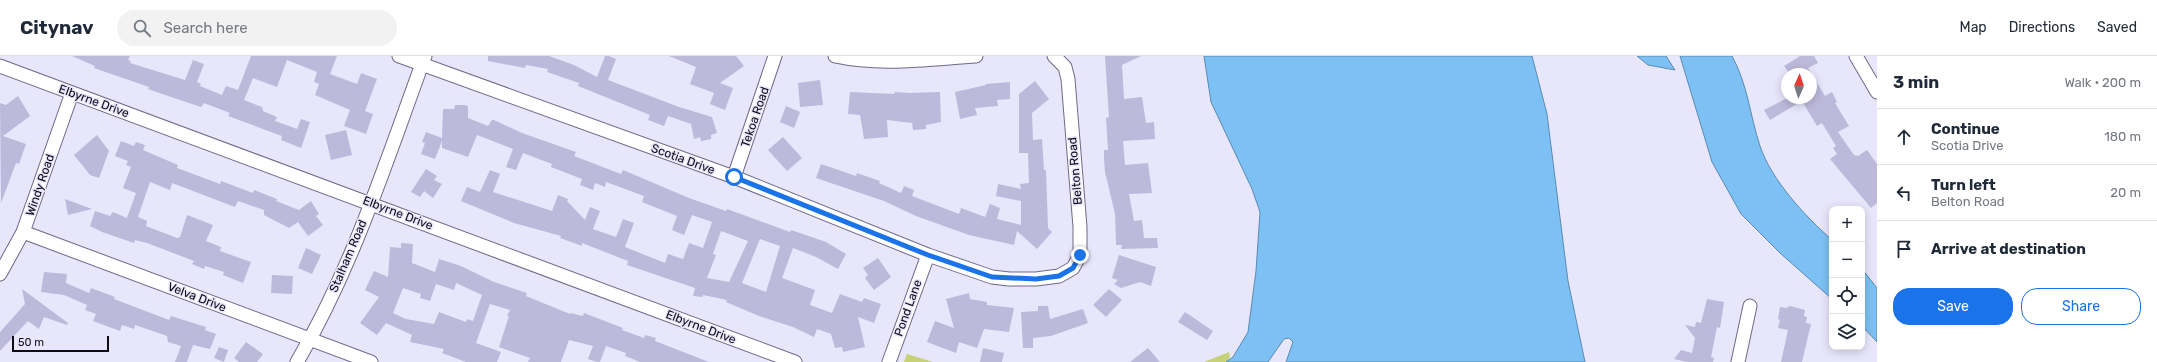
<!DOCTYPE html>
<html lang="en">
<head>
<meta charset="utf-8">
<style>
  :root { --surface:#fff; --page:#f2f2f3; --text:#1f2937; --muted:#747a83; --line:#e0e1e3; --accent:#1a73e8 }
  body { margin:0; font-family:Rubik,sans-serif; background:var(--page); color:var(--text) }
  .controls { position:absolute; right:12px; bottom:12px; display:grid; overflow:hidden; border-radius:8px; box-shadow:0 2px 10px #0003 }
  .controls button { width:36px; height:36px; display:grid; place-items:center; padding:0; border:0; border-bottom:1px solid var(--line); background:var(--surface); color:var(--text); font:20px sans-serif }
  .compass { position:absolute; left:1781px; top:12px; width:36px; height:36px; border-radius:50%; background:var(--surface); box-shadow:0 2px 10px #0003; rotate:3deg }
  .scale { position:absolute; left:12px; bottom:10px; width:97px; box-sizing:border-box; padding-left:4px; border:2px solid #0d0b16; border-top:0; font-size:11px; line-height:14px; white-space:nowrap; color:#0d0b16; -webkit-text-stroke:3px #e8e6fb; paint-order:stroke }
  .stop { position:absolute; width:12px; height:12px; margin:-9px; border:3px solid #1a73e8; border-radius:50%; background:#fff }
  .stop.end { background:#1a73e8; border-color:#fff; box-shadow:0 1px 4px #0008 }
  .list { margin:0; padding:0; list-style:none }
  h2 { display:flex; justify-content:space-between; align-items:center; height:52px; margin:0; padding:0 16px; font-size:17px }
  h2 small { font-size:13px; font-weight:400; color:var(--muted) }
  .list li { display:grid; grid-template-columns:26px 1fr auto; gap:12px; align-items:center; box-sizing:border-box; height:56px; padding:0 16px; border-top:1px solid var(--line) }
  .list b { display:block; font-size:15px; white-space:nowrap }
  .list p { margin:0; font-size:13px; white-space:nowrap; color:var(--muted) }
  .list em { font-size:13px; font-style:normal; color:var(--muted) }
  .actions { display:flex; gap:8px; padding:12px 16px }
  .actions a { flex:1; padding:9px 0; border:1px solid var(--accent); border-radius:16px; text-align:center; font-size:14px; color:var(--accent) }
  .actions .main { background:var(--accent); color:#fff }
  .icon { flex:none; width:22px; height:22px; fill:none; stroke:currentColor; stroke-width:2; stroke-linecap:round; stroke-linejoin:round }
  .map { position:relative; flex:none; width:1877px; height:306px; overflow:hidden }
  header { display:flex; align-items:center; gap:24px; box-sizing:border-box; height:56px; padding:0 20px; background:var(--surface); border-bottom:1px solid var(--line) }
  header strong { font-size:19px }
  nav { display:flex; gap:22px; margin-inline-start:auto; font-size:14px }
  .search { width:280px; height:36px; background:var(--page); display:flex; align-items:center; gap:10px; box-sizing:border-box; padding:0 14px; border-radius:22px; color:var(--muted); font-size:15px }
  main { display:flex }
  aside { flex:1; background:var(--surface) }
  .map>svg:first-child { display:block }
</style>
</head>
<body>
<header>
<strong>Citynav</strong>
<div class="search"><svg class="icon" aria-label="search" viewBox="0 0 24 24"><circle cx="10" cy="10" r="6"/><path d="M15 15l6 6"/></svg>Search here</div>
<nav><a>Map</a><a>Directions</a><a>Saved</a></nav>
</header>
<main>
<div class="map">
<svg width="1877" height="306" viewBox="0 0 1877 306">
  <rect width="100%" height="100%" fill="#e8e6fb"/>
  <!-- green -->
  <path fill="#c7d178" d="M1229,296L1230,301L1227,306H1204Z
    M907,298L933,306H904Z"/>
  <!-- water -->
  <path fill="#7dc1f4" stroke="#5b8ab1" d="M1204,0H1532L1547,58L1568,225L1585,306H1286L1293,286L1289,282L1284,283L1268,306H1226L1233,301L1248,276L1256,215L1260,156L1252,133L1211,46Z
    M1637,0H1666L1675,14L1648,9Z
    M1680,0H1732C1748,29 1750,60 1760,90C1772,125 1805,160 1832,184V243L1780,197L1741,158L1712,106Z
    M1862,213L1877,232V286L1862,270Z"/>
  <!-- building -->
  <path fill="#bdb9db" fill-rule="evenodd" d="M72,0H130L128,4L131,5L130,7L185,24L193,4L204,8L197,26L201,28L200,30L222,39L226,30L238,34L251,0H337L330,18L357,28L361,17L377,23L365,55L373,58L366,78L344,70L350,54L315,39L319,28L314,26L317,16L287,4L277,31L253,22L244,44L262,51L263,55L277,61L275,65L297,73L301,63L310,66L301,92L281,84L282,80L228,60L230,57L204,47L201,51L171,41L148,33L149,31L94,12L95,10Z
    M488,0H549L574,9L597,21L605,0H609L616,3L608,24L679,51L712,61L717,77L711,79V83L701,85L700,81L694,83L691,68L668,60L664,70L648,64L650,59L578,30L579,27L547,16L548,13L526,9L525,12L488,5Z
    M669,0H736L744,10L720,27L733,32L725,54L710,48L714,37L690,28L696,11Z
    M1105,0H1141L1122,9L1124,43L1142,41L1146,67L1154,66L1155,83L1123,85L1125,109L1148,107L1152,137L1129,138L1134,165L1142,164L1144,182H1157L1158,192L1121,193L1122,189H1116L1115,158L1105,116L1104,102V94H1108L1106,62L1109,61Z
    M1800,0H1814L1818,7L1808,12L1825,40L1832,36L1837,46L1835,47L1849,70L1838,76L1854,99L1858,100L1867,94L1877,108V147L1871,152L1830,103L1837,98L1833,92L1836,90L1822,67L1817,70L1802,45L1770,64L1764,54L1787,42H1811V18H1790L1784,10Z
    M820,24L823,49L800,51L798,27Z
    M1035,25L1049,43L1032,57L1033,84L1042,83L1044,114H1046L1048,172L1052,176L1037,193L1017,175L1014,189L969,179L916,160L884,145L816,122L821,108L856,120L857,117L880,125L879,127L901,137L904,130L914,134L912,140L959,158L961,152L985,161L990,148L1000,152L997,163L1021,169V145L996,140L998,128L1021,133L1020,128L1029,127L1028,97H1019V38Z
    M1010,26V43L997,44L998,50L975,52L977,59L960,63L955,36L986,29V28Z
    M850,36L894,38L895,36L909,37L940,36L941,66L926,69V73L913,74L912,67L887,64L888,81L864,83L860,59L848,58Z
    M18,40L30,60L3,80L26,88L19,108L16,107L1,147L0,47L6,49Z
    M455,49H466L468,51V62L488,70L492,64H494L522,77L576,96L574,100L621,118L623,114L689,142L726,155L727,153L790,176L791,174L826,186L846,198L838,213L816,201L793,192L782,222L815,234L810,249L832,257L840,238L862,246L864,242L881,248L874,267L858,261L865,291L843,296L842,291L835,292L831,278L817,273L814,281L793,271L759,260L726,246L727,244L703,239V241L693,240L695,232L627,209L628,205L582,187V190L560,182L561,180L514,167L461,145L467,131L480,136L490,114L500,118L493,136L552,155L558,139L568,143L567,145L585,164L590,151L600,155L593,173L616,181L623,163L634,167L625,191L665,207L668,198L683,203L689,187L703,192L712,166L692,159L684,179L672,174L677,160L642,146L644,140L606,126L605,131L595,127L593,134L580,129L582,123L551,111L552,108L523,97L516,114L506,111L513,93L477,79L468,101L442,92V85L435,103L421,98L425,87L422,86L426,76L442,82L443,53H454ZM721,175L748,185L729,226L707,222L716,199L713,198ZM760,183L780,190L766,236L742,227Z
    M786,50L800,56L794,72L780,66Z
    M346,74L352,99L331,104L325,79Z
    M97,79L109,95L99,122L90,119L74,99Z
    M783,81L802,102L787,115L768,94Z
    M121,85L134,90L136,86L145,89L143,94L178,109L177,112L220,128L221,125L253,137L254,134L277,143L276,145L299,154L311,145L319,158L316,160L323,169L308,180L298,166L289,172L264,159V154L238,145L235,151L172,127L170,134L150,126L138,161L147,165L146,170L177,182L180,181L187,159L213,169L206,185L221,191L220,195L251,206L243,227L223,219L224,216L205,210L204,213L192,208L194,205L147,187L135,184L134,187L102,176L90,170L95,155L110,160L113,156L127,162L136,137L123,132L131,111L126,109L128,105L115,100Z
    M426,113L437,120L434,124L442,128L433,142L424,135L420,141L411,136Z
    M65,143L92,153L68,159Z
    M401,187L413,188L412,207L435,216L439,203L461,210L494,226L527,237L526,240L570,258V257L583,260L584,257L623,272L622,274L644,282L645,279L656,282L655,285L709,306H640L625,300L626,297L606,290L600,306H597L588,303L593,290L569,284L561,306H528L530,302L499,291L509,260H507L510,254L490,248L476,287L501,296L497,306H466L442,297L444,293L410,286L412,279L386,267L377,279L360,267L379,241L365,234L374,215L388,221L390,191L401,192ZM456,227L482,239L473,265L467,263L466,266L439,256L434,268L406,263L393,257L403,232L421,238L420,242L430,245L436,228L454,234Z
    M306,192L321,199L312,218L298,212Z
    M1119,199L1156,211L1151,230L1140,226L1121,232L1114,228L1118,224L1112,222Z
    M878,202L891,221L874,234L865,222L868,219L863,212Z
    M44,216L67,218L66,227L89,237L91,232L115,241L114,243L169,264L171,260L206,271L205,274L216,278L210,293L193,289L187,306H175L181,290L168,286L167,280L135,269L134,273L122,269L120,275L93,265L96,258L85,254L87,249L64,239L41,236Z
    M272,219L293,220L292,238L271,237Z
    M22,233L68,267L67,269L44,261L39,273L28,265L0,295V276L25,248Z
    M1109,233L1122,244L1106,261L1093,249Z
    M969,237L970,243L987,246V249L1014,252L1009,276L984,273L977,292L959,286L956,297L927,286L935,265L954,272L946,243Z
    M1707,243L1724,246L1720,272L1717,271L1711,301L1714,302L1713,306H1687L1674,303L1681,294L1692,297L1695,282L1685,269L1695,271L1696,266L1701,267Z
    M1038,250H1048L1050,263L1083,253L1088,267L1051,280L1033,282V292H1023L1021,256L1038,255Z
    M1790,250L1805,254L1804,260L1807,261L1806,267L1811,268L1802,306H1781L1788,274L1778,272L1780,264L1778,263L1780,251L1786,252Z
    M1185,256L1213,275L1207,284L1178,266Z
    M246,286L263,298L257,306H239L234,302Z
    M219,291L228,294L224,306L214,302Z
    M983,292L1004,297L1002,306H980Z
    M1148,292L1160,306H1130Z"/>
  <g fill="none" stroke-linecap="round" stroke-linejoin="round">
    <!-- street casing -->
    <g stroke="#6d6987" stroke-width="15">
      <path id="street" d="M399,0L734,121L928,199L992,221L1009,223H1036L1059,220L1073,212L1080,199V171L1068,23L1065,11L1054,0
        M835,0C881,10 929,3 976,0
        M1856,0L1877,36
        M0,10L795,306
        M734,121L775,0
        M23,176L371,306
        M0,218L23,176L72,37
        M297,306C353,211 387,103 425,0
        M889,306L928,199
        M1738,306L1750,250"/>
    </g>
    <!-- street -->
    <use href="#street" stroke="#fff" stroke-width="13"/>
  </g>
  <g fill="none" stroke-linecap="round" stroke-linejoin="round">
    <!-- route -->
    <path stroke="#1a73e8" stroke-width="5" d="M734,121L928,199L992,221L1036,223L1059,220L1073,212L1080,199"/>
  </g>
  <g text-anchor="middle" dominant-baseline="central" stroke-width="3" stroke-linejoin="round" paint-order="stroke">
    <!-- street labels -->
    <g font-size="12" fill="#0d0b16" stroke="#e8e6fb">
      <text transform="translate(94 45) rotate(20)">Elbyrne Drive</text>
      <text transform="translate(755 61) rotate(-71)">Tekoa Road</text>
      <text transform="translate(683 103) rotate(20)">Scotia Drive</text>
      <text transform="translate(1075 115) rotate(-95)">Belton Road</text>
      <text transform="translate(40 129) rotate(-71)">Windy Road</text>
      <text transform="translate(398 157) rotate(21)">Elbyrne Drive</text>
      <text transform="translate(348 200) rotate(-67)">Stalham Road</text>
      <text transform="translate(197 241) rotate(21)">Velva Drive</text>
      <text transform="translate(908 252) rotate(-70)">Pond Lane</text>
      <text transform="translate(701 271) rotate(21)">Elbyrne Drive</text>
    </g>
  </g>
</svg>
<div class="controls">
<button>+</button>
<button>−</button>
<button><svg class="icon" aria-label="locate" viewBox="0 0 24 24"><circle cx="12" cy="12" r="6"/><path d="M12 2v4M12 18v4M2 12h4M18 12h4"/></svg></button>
<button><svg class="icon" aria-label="layers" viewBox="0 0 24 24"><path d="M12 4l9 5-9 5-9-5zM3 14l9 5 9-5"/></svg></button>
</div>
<svg class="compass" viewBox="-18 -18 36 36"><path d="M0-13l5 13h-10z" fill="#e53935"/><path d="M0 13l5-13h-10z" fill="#747a83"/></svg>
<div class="scale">50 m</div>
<div class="stop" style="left:734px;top:121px"></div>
<div class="stop end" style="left:1080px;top:199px"></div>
</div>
<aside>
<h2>3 min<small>Walk · 200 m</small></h2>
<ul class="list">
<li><svg class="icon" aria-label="ahead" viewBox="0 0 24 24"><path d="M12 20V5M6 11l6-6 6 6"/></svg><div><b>Continue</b><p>Scotia Drive</p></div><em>180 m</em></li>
<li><svg class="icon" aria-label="left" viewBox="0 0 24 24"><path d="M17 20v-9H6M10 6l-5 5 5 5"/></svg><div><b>Turn left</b><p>Belton Road</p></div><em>20 m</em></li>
<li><svg class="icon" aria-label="arrive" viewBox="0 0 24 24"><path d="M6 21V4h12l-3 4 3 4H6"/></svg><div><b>Arrive at destination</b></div></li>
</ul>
<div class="actions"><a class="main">Save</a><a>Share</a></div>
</aside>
</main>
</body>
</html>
